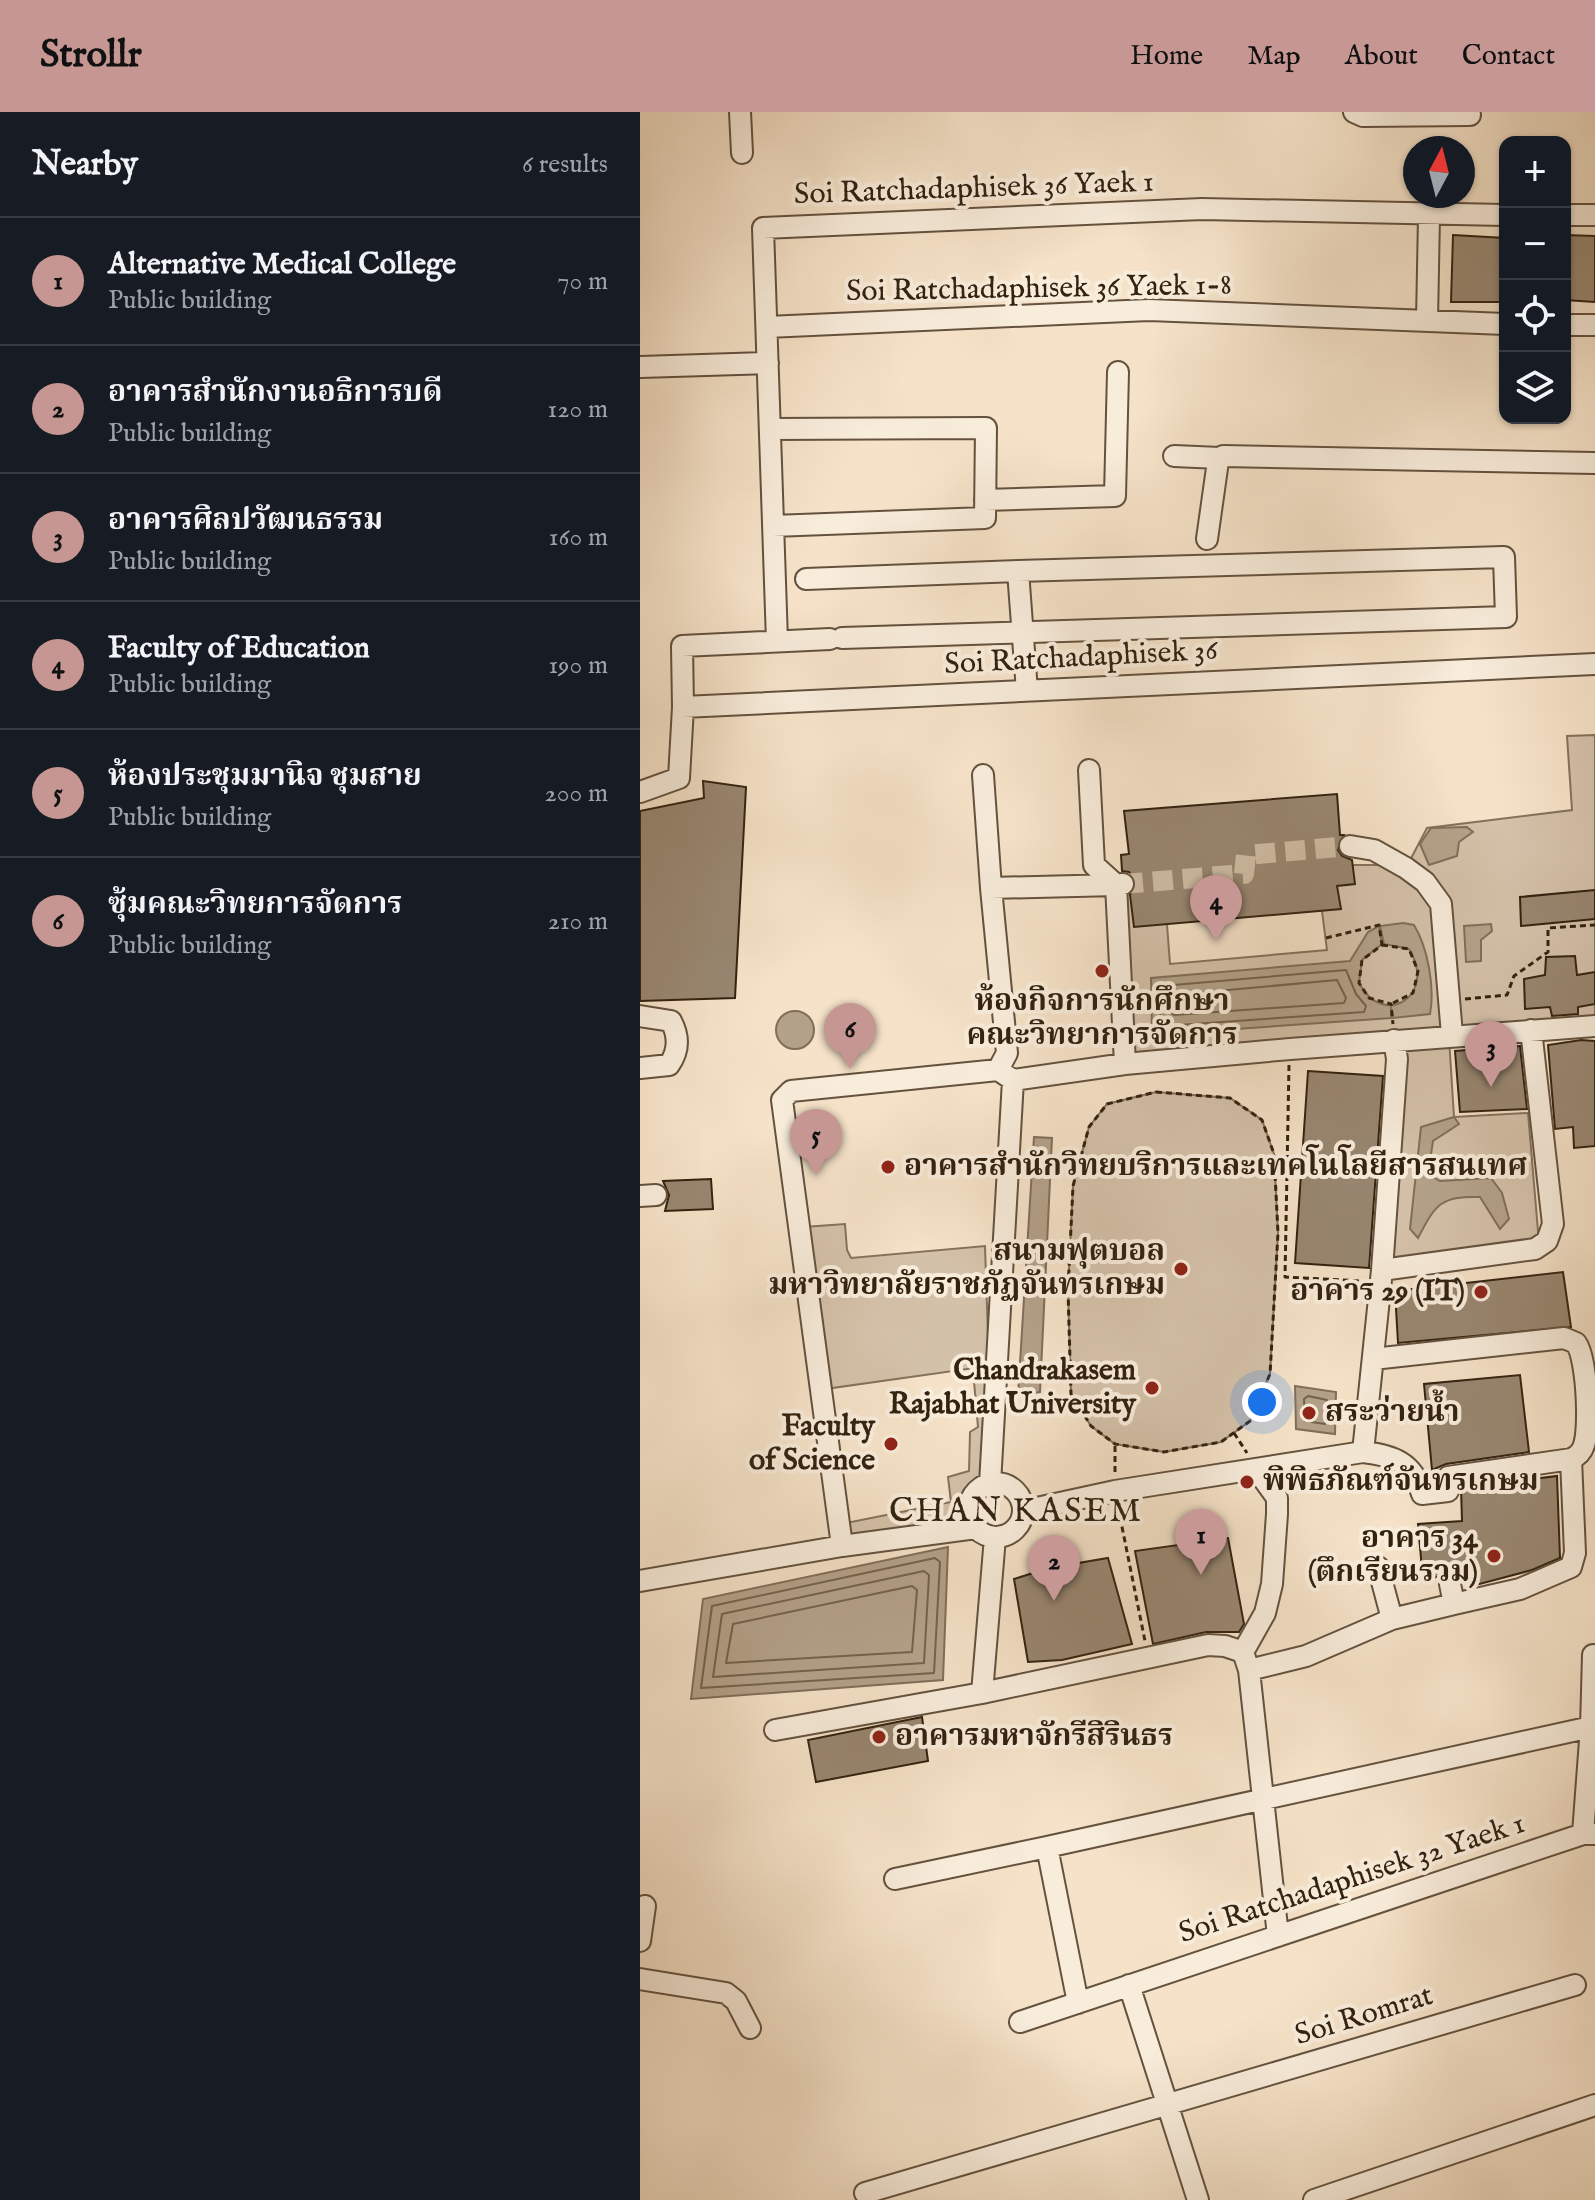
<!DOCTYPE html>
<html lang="en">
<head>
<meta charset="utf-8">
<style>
  :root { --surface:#171b24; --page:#20242c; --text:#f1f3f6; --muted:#9ea1a6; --line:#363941; --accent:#c59692 }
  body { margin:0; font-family:"IM FELL English","Noto Serif Thai",serif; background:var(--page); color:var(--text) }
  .controls { position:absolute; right:24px; top:24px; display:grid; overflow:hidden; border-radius:16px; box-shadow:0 2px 6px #0004 }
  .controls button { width:72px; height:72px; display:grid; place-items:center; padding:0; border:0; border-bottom:2px solid var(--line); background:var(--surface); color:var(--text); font:40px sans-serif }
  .compass { position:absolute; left:763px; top:24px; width:72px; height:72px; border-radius:50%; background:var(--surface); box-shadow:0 2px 6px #0004; rotate:7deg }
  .you { position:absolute; left:622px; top:1290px; width:28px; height:28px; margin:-20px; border:6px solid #fff; border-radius:50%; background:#1a73e8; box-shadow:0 0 0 12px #1a73e833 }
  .badge { display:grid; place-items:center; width:52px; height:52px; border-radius:50%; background:var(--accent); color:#111; font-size:26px; font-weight:700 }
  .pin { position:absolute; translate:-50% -66px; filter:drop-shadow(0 2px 4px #0008) }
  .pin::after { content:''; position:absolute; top:42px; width:28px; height:24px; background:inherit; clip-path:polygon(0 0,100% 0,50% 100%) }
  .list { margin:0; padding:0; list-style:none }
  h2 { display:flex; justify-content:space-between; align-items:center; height:104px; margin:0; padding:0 32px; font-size:34px }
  h2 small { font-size:26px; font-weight:400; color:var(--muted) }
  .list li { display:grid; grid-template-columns:52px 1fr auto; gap:24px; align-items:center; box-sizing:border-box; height:128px; padding:0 32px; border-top:2px solid var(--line) }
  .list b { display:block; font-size:30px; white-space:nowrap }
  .list p { margin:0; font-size:26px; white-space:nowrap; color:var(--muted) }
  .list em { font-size:26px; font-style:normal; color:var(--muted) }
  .icon { flex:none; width:44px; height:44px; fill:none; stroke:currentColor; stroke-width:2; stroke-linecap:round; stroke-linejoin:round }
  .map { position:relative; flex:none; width:955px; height:2088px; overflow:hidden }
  header { display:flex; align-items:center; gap:48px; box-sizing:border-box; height:112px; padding:0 40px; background:var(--accent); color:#111 }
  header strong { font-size:38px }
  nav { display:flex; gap:44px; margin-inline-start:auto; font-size:28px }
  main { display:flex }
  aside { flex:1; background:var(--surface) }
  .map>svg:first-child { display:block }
</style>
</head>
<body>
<header>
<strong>Strollr</strong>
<nav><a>Home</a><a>Map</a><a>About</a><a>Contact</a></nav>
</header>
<main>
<aside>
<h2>Nearby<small>6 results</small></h2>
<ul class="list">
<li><span class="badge">1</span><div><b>Alternative Medical College</b><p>Public building</p></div><em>70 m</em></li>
<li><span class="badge">2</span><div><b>อาคารสำนักงานอธิการบดี</b><p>Public building</p></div><em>120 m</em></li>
<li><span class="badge">3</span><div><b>อาคารศิลปวัฒนธรรม</b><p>Public building</p></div><em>160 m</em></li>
<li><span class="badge">4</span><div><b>Faculty of Education</b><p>Public building</p></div><em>190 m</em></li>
<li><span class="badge">5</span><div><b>ห้องประชุมมานิจ ชุมสาย</b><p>Public building</p></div><em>200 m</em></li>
<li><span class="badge">6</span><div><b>ซุ้มคณะวิทยการจัดการ</b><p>Public building</p></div><em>210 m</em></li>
</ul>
</aside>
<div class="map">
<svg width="955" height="2088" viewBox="0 0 955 2088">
  <rect width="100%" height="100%" fill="#f5e2c8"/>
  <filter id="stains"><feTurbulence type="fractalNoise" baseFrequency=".0025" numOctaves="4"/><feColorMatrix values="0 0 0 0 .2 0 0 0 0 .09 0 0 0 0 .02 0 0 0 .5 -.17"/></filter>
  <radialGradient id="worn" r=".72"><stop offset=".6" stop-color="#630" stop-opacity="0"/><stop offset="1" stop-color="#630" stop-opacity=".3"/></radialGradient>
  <!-- green -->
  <path fill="#d4c1a9" stroke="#84725c" stroke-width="2" d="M955,623V910L818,917L805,790L768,752L787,716L932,698L927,624Z
    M705,753H757L798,795L809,919L488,949L480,776L524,773L530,852L687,838L678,768Z
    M809,926L814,1005L888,1001L899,1131L746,1152L757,931Z
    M516,980L590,986L622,1008L634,1042L638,1121L630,1262L610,1309L581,1330L524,1340L475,1332L451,1314L431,1282L428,1178L433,1074L449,1015L467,992Z
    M205,1112L207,1138L211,1146L345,1134L349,1254L185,1277L164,1115Z
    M353,1257L346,1364L328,1386L331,1409L207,1427L206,1411L311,1390L308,1365L329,1359L330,1320L338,1315L333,1258Z"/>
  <!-- water -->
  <path fill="#b3a189" stroke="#806e59" stroke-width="2" d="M827,715L833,720L819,730L817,744L789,753L780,732L791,716Z
    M763,811L774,813C788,836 795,876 790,902L753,906L751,895V906L512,923L511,866L710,849L728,820L739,814L742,832L722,848L719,871C743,917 798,884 769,837L744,832L740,814Z
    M851,812L852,819L841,828V849L826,850L824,814Z
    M136 918a19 19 0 1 1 38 0a19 19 0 1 1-38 0Z
    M814,1005L819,1012L793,1029L788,1062L800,1069L851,1066L862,1081L869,1107L860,1117L840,1085C800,1084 796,1092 778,1126L770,1117L781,1015Z
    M394,1025L412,1026L400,1280L378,1283Z
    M655,1274L696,1280L695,1322L656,1317Z
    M308,1435L303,1568L51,1587L63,1487Z"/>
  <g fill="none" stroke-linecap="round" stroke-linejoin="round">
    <!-- shore -->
    <path stroke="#73624c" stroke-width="2" d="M706,858L716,882L726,894L724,900L524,914L520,911L522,874Z
      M697,868L706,886L704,891L534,903L530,900L533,883Z
      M668,1284L687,1288L685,1312L665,1309L664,1287Z
      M295,1446L300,1450L294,1561L61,1576L72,1494Z
      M284,1459L289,1463L284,1551L73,1565L82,1502Z
      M272,1474L277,1478L272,1540L86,1551L93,1512Z"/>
  </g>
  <!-- building -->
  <path fill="#988670" stroke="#332210" stroke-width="2" d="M813,123L865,126V190H811Z
    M925,123L955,124V190L925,188Z
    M63,669L106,675L95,886L0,889V699L64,686Z
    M697,682L700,723H704L698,738L702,744L712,748L715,772L697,774L701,797L494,815L490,783L496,769L489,760L482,759L481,743L489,742L484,699Z
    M955,778V807L881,814L880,785Z
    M935,844L937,863L955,860V892L938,895V902L912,904L910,895L885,897L884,867L905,863L906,845Z
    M941,928L955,929V1034L934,1036L933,1015L915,1017L908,933Z
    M880,934L887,997L820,1000L815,939Z
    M668,959L743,964L729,1156L655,1151Z
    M71,1067L73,1097L25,1099L29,1083L23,1069Z
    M923,1160L931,1215L758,1231L755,1179Z
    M880,1263L889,1340L806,1352L792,1358L784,1272Z
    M917,1364L920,1446L892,1458L836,1473L827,1463L813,1460L783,1469L778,1412L822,1409L821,1376Z
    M588,1426L604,1512L599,1520H566L513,1532L495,1439Z
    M468,1446L492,1532L422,1548L388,1550L374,1467L409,1456Z
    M282,1605L288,1649L176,1670L168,1628Z"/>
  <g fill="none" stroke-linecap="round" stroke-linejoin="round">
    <!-- minor-tunnel -->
    <path stroke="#cebca3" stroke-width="20" stroke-dasharray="20 10" stroke-linecap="butt" d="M483,772L604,762L606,743L710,734"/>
    <!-- minor casing -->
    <g stroke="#64523e" stroke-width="24">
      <path id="minor" d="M100,0L102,41
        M714,0L723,4L830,3
        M925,103H955
        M787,209L789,104
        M925,213H955
        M127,215L509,198L865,212
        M0,255L128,251
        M130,317L346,316L345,406L133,414
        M534,344L580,346
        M345,388L475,384L478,260
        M567,427L578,349L583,344L955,351
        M166,467L378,459
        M202,526L866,505L864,445L378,459L387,579
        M137,529L123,116L562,97L865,103
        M43,595L955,552
        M449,658L454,753L476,773
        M343,663L351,776
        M0,680L39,666L43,595L42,534L190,527
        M710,734L734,738L766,756L785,770L801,792L812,923
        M483,772L476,773L485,952
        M476,773L351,776L367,941L358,958L373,968L485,952L650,937L955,914
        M0,904L31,909C39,924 39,939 29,953L0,956
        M0,1084L16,1083
        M742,1158L895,1137L907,1129L913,1112L891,918
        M733,1247L924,1226L936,1231C947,1246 950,1315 944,1333C942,1340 938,1344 931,1347
        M723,1340L742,1158L757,947L754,928
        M329 1398a27 27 0 1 1 54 0a27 27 0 1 1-54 0Z
        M350,1372L373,968
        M383,1399L475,1379L723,1340C753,1343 774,1351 782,1382L808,1379V1365L931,1347L935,1441L931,1455L880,1477L814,1492
        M355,1425L342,1581L568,1533L585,1534L603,1540L609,1558L638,1824
        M202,1434L142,988L151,979L358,958
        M0,1469L202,1434L336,1416
        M752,1507L814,1492L810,1472
        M603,1540L625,1501L632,1472L637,1402V1386L616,1357
        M609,1558L666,1544L752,1507L738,1455
        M951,1615L953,1543
        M135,1618L342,1581
        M255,1767L407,1735
        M0,1829L5,1794
        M0,1867L86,1881L96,1889L110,1916
        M489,1873L558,2088
        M438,1891L407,1735L951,1615L943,1722
        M380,1910L943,1722H954
        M225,2081L935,1873
        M674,2088L955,1993"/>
    </g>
    <!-- path -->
    <path stroke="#332210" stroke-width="3" stroke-dasharray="6 4" stroke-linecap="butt" d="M686,826L739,813L742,833L722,848L719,871L729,886L751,892L753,912
      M742,833L769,837L778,859L773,881L751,892
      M825,887L867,883L874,864L908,840V816L955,813
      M649,953L645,1165L721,1169
      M516,980L590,986L622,1008L634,1042L638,1121L630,1262L610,1309L581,1330L524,1340L475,1332L451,1314L431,1282L428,1178L433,1074L449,1015L467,992Z
      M594,1321L607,1341
      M475,1360V1332
      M478,1395L505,1529"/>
    <!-- minor -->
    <use href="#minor" stroke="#f8ecdb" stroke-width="20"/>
  </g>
  <!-- markers -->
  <g fill="#8f2418" stroke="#f8ecdb" stroke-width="3">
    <circle cx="462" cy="859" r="8"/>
    <circle cx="248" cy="1055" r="8"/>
    <circle cx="541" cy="1157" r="8"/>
    <circle cx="841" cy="1180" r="8"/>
    <circle cx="512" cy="1276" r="8"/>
    <circle cx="669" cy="1301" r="8"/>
    <circle cx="251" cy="1332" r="8"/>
    <circle cx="607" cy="1370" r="8"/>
    <circle cx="854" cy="1444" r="8"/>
    <circle cx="239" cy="1625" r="8"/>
  </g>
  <g text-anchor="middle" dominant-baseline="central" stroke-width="8" stroke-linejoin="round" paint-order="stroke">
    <!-- street labels -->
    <g font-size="30" fill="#332210" stroke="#f8ecdb">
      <text transform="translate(334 77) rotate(-2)">Soi Ratchadaphisek 36 Yaek 1</text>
      <text transform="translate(399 177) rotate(-1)">Soi Ratchadaphisek 36 Yaek 1-8</text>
      <text transform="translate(441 546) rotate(-3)">Soi Ratchadaphisek 36</text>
      <text transform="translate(712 1767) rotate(-18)">Soi Ratchadaphisek 32 Yaek 1</text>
      <text transform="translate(724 1904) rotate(-17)">Soi Romrat</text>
    </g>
    <!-- poi labels -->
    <g font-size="30" font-weight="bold" fill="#332210" stroke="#f8ecdb" text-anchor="end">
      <text x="462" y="890" text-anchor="middle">ห้องกิจการนักศึกษา<tspan x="462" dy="34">คณะวิทยาการจัดการ</tspan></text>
      <text x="264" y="1055" text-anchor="start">อาคารสำนักวิทยบริการและเทคโนโลยีสารสนเทศ</text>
      <text x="525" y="1140">สนามฟุตบอล<tspan x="525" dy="34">มหาวิทยาลัยราชภัฏจันทรเกษม</tspan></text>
      <text x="825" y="1180">อาคาร 29 (IT)</text>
      <text x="496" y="1259">Chandrakasem<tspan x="496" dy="34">Rajabhat University</tspan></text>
      <text x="685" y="1301" text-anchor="start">สระว่ายน้ำ</text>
      <text x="235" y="1315">Faculty<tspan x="235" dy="34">of Science</tspan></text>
      <text x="623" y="1370" text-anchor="start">พิพิธภัณฑ์จันทรเกษม</text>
      <text x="838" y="1427">อาคาร 34<tspan x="838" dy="34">(ตึกเรียนรวม)</tspan></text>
      <text x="255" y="1625" text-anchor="start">อาคารมหาจักรีสิรินธร</text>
    </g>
    <!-- quarter labels -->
    <g font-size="34" letter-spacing="2" fill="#332210" stroke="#f8ecdb">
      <text x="376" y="1399">CHAN KASEM</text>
    </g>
  </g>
  <rect width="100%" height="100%" filter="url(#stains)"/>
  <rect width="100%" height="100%" fill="url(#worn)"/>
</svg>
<div class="controls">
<button>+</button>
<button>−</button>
<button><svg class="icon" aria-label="locate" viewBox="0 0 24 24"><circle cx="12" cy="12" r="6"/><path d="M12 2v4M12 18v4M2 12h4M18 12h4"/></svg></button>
<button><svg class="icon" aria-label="layers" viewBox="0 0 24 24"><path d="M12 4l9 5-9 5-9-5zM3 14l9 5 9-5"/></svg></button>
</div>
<svg class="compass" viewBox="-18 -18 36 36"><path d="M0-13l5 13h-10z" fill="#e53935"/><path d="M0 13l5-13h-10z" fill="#9ea1a6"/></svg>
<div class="you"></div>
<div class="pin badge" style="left:561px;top:1463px">1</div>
<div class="pin badge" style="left:414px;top:1489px">2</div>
<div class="pin badge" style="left:851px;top:975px">3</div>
<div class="pin badge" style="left:576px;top:829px">4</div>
<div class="pin badge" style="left:176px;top:1063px">5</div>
<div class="pin badge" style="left:210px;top:957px">6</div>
</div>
</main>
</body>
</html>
